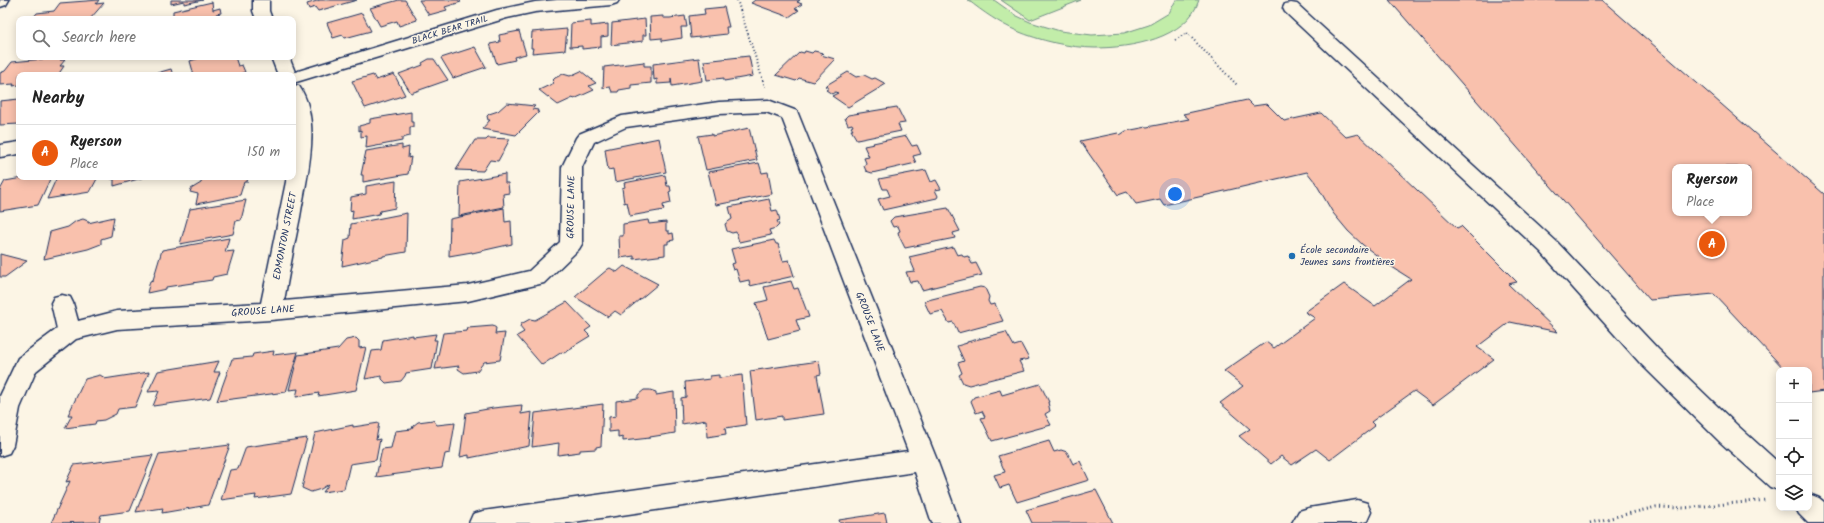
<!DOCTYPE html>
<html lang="en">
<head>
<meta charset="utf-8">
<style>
  :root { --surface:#fff; --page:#f6f6f6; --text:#222; --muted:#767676; --line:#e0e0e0; --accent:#ea580c }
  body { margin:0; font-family:Kalam,sans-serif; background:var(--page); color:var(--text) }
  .controls { position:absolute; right:12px; bottom:12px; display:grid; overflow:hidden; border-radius:8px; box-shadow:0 2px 10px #0003 }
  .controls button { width:36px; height:36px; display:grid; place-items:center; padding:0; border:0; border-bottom:1px solid var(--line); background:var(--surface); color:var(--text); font:20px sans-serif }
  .you { position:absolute; left:1175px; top:194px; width:14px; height:14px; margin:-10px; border:3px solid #fff; border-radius:50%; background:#1a73e8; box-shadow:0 0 0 6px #1a73e833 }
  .badge { display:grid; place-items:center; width:26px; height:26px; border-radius:50%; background:var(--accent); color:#fff; font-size:13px; font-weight:700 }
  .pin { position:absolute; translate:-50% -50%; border:2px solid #fff; box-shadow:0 1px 4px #0006 }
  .popup { position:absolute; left:1672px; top:164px; width:80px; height:52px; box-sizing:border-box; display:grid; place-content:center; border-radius:8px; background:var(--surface); filter:drop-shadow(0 1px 3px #0005); font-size:13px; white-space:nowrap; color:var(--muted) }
  .popup b { font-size:15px; color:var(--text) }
  .popup::after { content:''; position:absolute; left:50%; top:100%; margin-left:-8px; border:8px solid transparent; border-top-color:var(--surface) }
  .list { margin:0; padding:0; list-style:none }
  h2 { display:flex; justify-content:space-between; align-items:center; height:52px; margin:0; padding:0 16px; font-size:17px }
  h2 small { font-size:13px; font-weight:400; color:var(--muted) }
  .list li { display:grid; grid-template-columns:26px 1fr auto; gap:12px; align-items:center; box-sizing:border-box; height:56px; padding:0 16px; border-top:1px solid var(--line) }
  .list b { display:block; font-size:15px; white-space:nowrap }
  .list p { margin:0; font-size:13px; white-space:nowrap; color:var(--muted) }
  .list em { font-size:13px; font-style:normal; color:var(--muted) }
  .icon { flex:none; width:22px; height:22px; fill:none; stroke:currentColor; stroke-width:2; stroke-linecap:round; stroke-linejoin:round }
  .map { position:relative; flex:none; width:1824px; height:523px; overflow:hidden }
  .search { position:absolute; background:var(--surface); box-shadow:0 2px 10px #0003; left:16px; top:16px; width:280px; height:44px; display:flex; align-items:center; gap:10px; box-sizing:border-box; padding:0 14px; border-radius:8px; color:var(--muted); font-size:15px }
  .panel { position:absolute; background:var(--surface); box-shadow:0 2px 10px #0003; left:16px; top:72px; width:280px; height:108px; border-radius:8px }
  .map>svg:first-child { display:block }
</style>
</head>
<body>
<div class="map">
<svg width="1824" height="523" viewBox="0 0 1824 523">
  <rect width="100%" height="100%" fill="#fcf5e5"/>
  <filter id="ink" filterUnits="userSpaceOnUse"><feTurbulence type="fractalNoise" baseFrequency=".025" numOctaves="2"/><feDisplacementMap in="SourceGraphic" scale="8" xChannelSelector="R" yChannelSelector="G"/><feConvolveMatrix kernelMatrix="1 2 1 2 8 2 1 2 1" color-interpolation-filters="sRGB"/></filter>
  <g filter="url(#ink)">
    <!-- green -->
    <path fill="#c2eda9" stroke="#6e8e84" d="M968,0H994L1015,15L1030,22L1060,31L1092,35L1124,33L1149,25L1169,13L1176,0H1199C1187,39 1130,48 1095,48C1071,48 1038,40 1017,31C999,23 983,12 968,0Z
      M1001,0H1081L1030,20Z"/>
    <!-- building -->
    <path fill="#f9c1ad" stroke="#1b2f5e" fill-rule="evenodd" d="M99,0L96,4L104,3L90,19H32L37,13L54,11L60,3Z
      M171,0H203L184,4V1L171,4Z
      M320,0H357L318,11L315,7L309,9L307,4Z
      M399,0H405L417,20L399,26L397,21L380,26L370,8Z
      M419,0H459L461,2L445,7L447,10L429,15Z
      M755,0H800L797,2L802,4L795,9L799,10L789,17L751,3Z
      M1389,0H1602L1824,194V391L1809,393V370H1785L1714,294L1650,300ZM1675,167H1749V213H1675Z
      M212,2L213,10L220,8L221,13L216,14L217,19H166L173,16V11Z
      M724,7L729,27H726L727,34L691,38L689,16L705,14L704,9Z
      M362,13L371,31L345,38L343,35L333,38L327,23Z
      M663,16V18H670L685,16L687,27H681L682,38L662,41V38L651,39L650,17Z
      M645,19L646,35H643V41L611,45L612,23Z
      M591,21V26L608,24V36L601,37V47L582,49V46L570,47L571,23Z
      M567,29L565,50L532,53L533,48H531L532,32Z
      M519,31L526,54L514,57L515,60L497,64L490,44L500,42L499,35Z
      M475,47L486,67L453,78L441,58Z
      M805,51L812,53L814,51L823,53L821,55L835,59L813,82L799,78L796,81L776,75L800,52L804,53Z
      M749,56L753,76L724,81V78L707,80L704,61Z
      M63,57L60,60H65L60,66H64L58,75H19V85L13,86L14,84L0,85V73L5,71L12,62Z
      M203,57H235L238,66L242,65L245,72L236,75H194L190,61Z
      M699,58L702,81L672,86L671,78V83L657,84V79L654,80L653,64Z
      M429,59H434L448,80L411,93L399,74L423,65L422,63Z
      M644,62V66H651V83L631,85V88L619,90L618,92H612L610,87L603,88L604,67Z
      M171,69L173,75H150Z
      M581,71L596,83L589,86L594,90L574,99L573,98L558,105L539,90L554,83L552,81L555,78L563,74L570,76Z
      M848,72L856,77L864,75L872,79L875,78L886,84L848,107L832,96L838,93L835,92L832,94L826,90L829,88L825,86Z
      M394,74L405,95L365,108L352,81L373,75L376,80Z
      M19,99V124L0,125V101Z
      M1247,100L1253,106L1267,104L1284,121L1321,113L1346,137L1358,134L1457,228L1461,226L1517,282L1508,284L1558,332L1510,322L1477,347L1494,359L1433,405L1414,391L1371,422L1375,426L1330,460L1316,449L1292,465L1281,456L1271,464L1239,436L1250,429L1220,403L1243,386L1224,371L1266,342L1274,348L1315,318L1305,312L1344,284L1375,306L1411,279L1392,267L1363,245L1348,231L1333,213L1315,182L1307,172L1164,205L1160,199L1136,204L1127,192L1118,195L1080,141L1118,133L1120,135L1126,131L1189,119L1183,114Z
      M507,103L535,106L532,109L538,110L537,112H539L516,135L482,129L490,120H488L487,116L489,114L498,111Z
      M897,107L905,123L898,124L901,131L857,140L851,130H853L851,127L853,126L852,124L848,125L845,118L848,115Z
      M411,112V122H413V127H410V136L402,138V141L366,148L367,136L361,137V130L359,131V126L370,123V119Z
      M749,128L757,160L706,170L698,136L712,134V136Z
      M906,136L912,146L917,145L921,154L913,156L916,163L872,173L866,171L864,166L866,163L864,158L869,157L864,146L874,144L873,143Z
      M488,138L510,139L498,161L490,160L483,171L456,170L475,140H486Z
      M659,138L666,172L615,182L613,169L608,170L605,149Z
      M402,145V149L409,147L408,158L411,157L408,174L363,182V175H361L366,151Z
      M759,163L762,173L768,172L772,194L716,205L708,172Z
      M926,170L931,182L936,180L941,189L935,190L938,196L937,198L883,210L878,199L890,196L887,189H883L879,179Z
      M505,174V183H508L509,193L503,194L504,207L459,216L460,182Z
      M665,175L667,186H670L671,191L669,192L671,203L663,205L664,210L630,216L627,202L624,203L622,188L625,187L624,183Z
      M28,177H51L38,205L0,211V190L5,181Z
      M57,177H98L90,192L47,199Z
      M111,177H145L114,186V179H111Z
      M202,177H248L247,182H244L240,195L196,204L198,194L190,192L191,189L201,183Z
      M396,181L395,208L380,211L379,214L352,219L353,210L350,211L351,197L366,194V186Z
      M769,199L772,211L777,210L780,220L777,221L779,225L776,228L769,230L771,235L739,242L736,232L732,233L727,231L725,224L732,219L729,207Z
      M246,200L241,220L236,221L233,234L180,244L190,209Z
      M504,208L505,222L511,221L512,244L472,253V252L449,256L450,219Z
      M948,208L960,231L953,233L955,238L905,248L899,236L898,232L900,231L898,226L893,227L890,221L894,217Z
      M407,213L406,252L383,256V257L342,266L345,240L350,238L351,224Z
      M114,217L111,236L101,239V244L88,249L44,259L50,232L68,227L76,221L83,219L88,221V223Z
      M648,220L649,224L666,222V231H669V234L673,233L674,240L668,241V244H665V255L634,259V256L620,258L619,236H623V224Z
      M229,238L225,252L234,251L227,274L213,277L212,280L166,287V289L147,293L150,281L153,280L162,250Z
      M774,240L776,244H778L783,261L789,260L794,276L750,286L749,280L740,282L736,269L733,270L731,264L735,263L731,249Z
      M953,247L957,255L962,254L964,257L968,256L972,264L976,263L982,275L922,290L918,281L910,282L906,272L915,271L909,257Z
      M0,254L27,261L5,277H0Z
      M624,266L658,284L621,315L615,311L608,317L575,297L608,269L610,268L617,272Z
      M791,281L794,289L798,288L809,317L796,320L800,331L768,339L756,303L768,300L764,287Z
      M980,287L985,288L989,297L988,301L990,305L995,304L1003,321L958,333L953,322L949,323L942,311L930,314L924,301Z
      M567,302L591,327L585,331L590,336L572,347L573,348L564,353L562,352L542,365L517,336L524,332L520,327L521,324L530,319L535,320Z
      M493,326L496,328L495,334L505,333L500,360L484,362L477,371L464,373L458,369L459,366L435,369L443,333L467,331L468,328Z
      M1006,332L1014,346L1021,344L1029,359L1019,361L1024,371L969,385L963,383L959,375L962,373L958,363L964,361L957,346L967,343V342Z
      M436,334L434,340H437L432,369L406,373L405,376L401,381L386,383L382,379V376L365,379L372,351L381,350L383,340L413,335V337Z
      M356,338L359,341V348L366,347L356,390L318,396L319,393L296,397L298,389L289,390L298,355L338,349L346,340Z
      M274,351L273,355L298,352L286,392L217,401L232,359L252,357L253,354Z
      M219,361L214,372H220L210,398L153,406L159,391L148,392L158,371Z
      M819,361L821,374L817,375L824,414L782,420V416L756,420L750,371Z
      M149,372L135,407L118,409L116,414L104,420L96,421L95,424L65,428L72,415H68L85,379L100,375L105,378L104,379Z
      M719,375V378L742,375L746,425L725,428L726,434L707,437L706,420L682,424L681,398L686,397L685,382L710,379V376Z
      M1040,384L1049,402H1048L1050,411L1045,414L1051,425L992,441L981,418L985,417L982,411L976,413L971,401L974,397L1000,390L1002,395Z
      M644,390H650L656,392V395L674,392L675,433L650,437V438L623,441V437L618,438V431L609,432V417L616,416V401L638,398V395Z
      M603,404L601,446L596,447V449L580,450V452L558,455L559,443L532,447L535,413Z
      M522,405L521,414L532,412L529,446L469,458V455L460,457L466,413L493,408Z
      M433,420L437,425L455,423L450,453L445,454L442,468L376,477L382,449L391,448L395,431L412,429L413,426L418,422Z
      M379,423L376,440L380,439L376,460L350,464L344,489L323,492L329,484L321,489L311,492L302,488L315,433L353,425V427Z
      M307,438L291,494L255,499L256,495L221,500L230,470L238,469L246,447Z
      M1049,441L1054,452L1061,450L1067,452L1073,464L1080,461L1089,480L1017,502L1009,485L1000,488L994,475L1005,472L998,456Z
      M230,445L208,505L162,513L163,508L136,512L159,454Z
      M153,455L130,511L101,515L99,522L51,523L70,481L66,482L74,465Z
      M1096,490L1113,523H1032L1026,510Z
      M885,513L887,523H840L839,520Z"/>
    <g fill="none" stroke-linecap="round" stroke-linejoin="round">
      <!-- minor casing -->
      <g stroke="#1b2f5e" stroke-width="3">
        <path id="minor" d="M0,0H9L6,5L0,7Z
          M253,0H269V11L272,19H256L253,11Z
          M557,0H619L617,3L611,5L535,12L507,18L293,83V75H278L271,57H289L295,72L497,10L535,2Z
          M1291,3L1297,4L1557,242L1658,349L1738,426L1779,463V490L1770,487L1720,442L1640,363L1541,252L1285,12L1283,8L1285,4Z
          M293,85L299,86C323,121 306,179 300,217C294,245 289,273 284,301L468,285L529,271L560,242L562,167L576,138L579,134L622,116L719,102L768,100L797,111L937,460L960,523H932L915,472L567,523H469L473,514L483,511L908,451L782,118L766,112L719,114L626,127L594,142L582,167V244L579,249L544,283L468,301L271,320L117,329L76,339L36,371L20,408L13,445L9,453L0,456V396L18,358L57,329L51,303L54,297L62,295L70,297L73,303L78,321L117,311L261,303L287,177H293Z
          M19,142V154L0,157V145Z
          M1809,494L1819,498L1824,502V523H1808L1799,514L1796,508H1809Z
          M1357,500L1367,503L1371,512L1367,521L1360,523H1292L1299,511L1309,508Z"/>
      </g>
      <!-- path-far1 -->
      <path stroke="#1b2f5e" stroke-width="2" stroke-dasharray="1 2.5" stroke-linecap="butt" d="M737,0L765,87
        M1175,40L1187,33L1237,85"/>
      <!-- path -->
      <path stroke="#1b2f5e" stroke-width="3" stroke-dasharray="1 3.5" stroke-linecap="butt" d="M1590,523L1656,507L1684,508L1767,500"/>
      <!-- minor -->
      <use href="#minor" fill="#fcf5e5" fill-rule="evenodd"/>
    </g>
  </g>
  <!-- markers -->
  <circle fill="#1f6fb2" stroke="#fcf5e5" stroke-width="1.5" cx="1292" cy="256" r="4"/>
  <g text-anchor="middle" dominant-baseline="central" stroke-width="3" stroke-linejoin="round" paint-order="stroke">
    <!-- far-street labels -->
    <g font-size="9" fill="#1b2f5e" stroke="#fcf5e5">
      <text transform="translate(450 30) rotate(-17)">BLACK BEAR TRAIL</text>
    </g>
    <!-- street labels -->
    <g font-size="10" fill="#1b2f5e" stroke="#fcf5e5">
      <text transform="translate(571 207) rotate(-89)">GROUSE LANE</text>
      <text transform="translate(285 236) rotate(-79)">EDMONTON STREET</text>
      <text transform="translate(263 311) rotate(-4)">GROUSE LANE</text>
      <text transform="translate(870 322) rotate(69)">GROUSE LANE</text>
    </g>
    <!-- poi labels -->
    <g font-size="10" fill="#1b2f5e" stroke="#fcf5e5" text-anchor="start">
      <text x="1300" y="250">École secondaire<tspan x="1300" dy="12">Jeunes sans frontières</tspan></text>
    </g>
  </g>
</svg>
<div class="controls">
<button>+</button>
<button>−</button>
<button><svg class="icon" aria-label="locate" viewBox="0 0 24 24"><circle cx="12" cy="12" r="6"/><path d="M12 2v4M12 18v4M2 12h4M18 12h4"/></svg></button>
<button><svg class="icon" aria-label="layers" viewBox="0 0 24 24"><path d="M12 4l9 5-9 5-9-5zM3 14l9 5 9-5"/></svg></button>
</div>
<div class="you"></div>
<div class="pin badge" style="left:1712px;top:244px">A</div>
<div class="popup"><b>Ryerson</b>Place</div>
<div class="search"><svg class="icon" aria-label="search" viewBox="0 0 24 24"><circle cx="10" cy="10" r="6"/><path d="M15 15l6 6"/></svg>Search here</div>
<section class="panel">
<h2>Nearby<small></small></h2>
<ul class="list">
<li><span class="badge">A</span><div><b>Ryerson</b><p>Place</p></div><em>150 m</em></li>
</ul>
</section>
</div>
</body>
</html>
